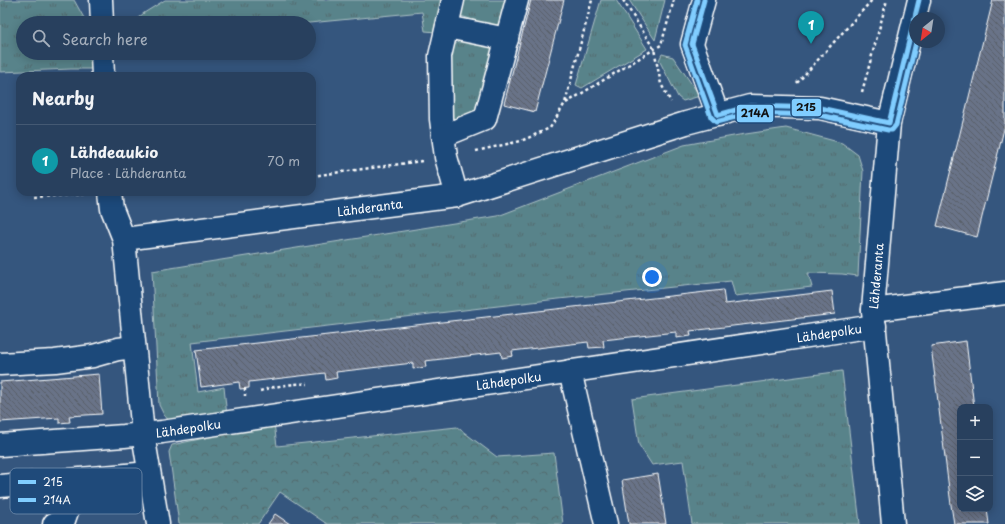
<!DOCTYPE html>
<html lang="en">
<head>
<meta charset="utf-8">
<style>
  :root { --surface:#28405e; --page:#344b67; --text:#f1f3f6; --muted:#a5afbc; --line:#445973; --accent:#ffd166 }
  body { margin:0; font-family:"Playpen Sans",sans-serif; background:var(--page); color:var(--text) }
  .controls { position:absolute; right:12px; bottom:12px; display:grid; overflow:hidden; border-radius:8px; box-shadow:0 2px 10px #0003 }
  .controls button { width:36px; height:36px; display:grid; place-items:center; padding:0; border:0; border-bottom:1px solid var(--line); background:var(--surface); color:var(--text); font:20px sans-serif }
  .compass { position:absolute; left:909px; top:12px; width:36px; height:36px; border-radius:50%; background:var(--surface); box-shadow:0 2px 10px #0003; rotate:210deg }
  .you { position:absolute; left:652px; top:277px; width:14px; height:14px; margin:-10px; border:3px solid #fff; border-radius:50%; background:#1a73e8; box-shadow:0 0 0 6px #1a73e833 }
  .badge { display:grid; place-items:center; width:26px; height:26px; border-radius:50%; background:var(--accent); color:#fff; font-size:13px; font-weight:700 }
  .pin { position:absolute; translate:-50% -33px; filter:drop-shadow(0 1px 2px #0008) }
  .pin::after { content:''; position:absolute; top:21px; width:14px; height:12px; background:inherit; clip-path:polygon(0 0,100% 0,50% 100%) }
  .list { margin:0; padding:0; list-style:none }
  h2 { display:flex; justify-content:space-between; align-items:center; height:52px; margin:0; padding:0 16px; font-size:17px }
  h2 small { font-size:13px; font-weight:400; color:var(--muted) }
  .list li { display:grid; grid-template-columns:26px 1fr auto; gap:12px; align-items:center; box-sizing:border-box; height:72px; padding:0 16px; border-top:1px solid var(--line) }
  .list b { display:block; font-size:15px; white-space:nowrap }
  .list p { margin:0; font-size:13px; white-space:nowrap; color:var(--muted) }
  .list em { font-size:13px; font-style:normal; color:var(--muted) }
  .icon { flex:none; width:22px; height:22px; fill:none; stroke:currentColor; stroke-width:2; stroke-linecap:round; stroke-linejoin:round }
  .map { position:relative; flex:none; width:1005px; height:524px; overflow:hidden }
  .search { position:absolute; background:var(--surface); box-shadow:0 2px 10px #0003; left:16px; top:16px; width:300px; height:44px; display:flex; align-items:center; gap:10px; box-sizing:border-box; padding:0 14px; border-radius:22px; color:var(--muted); font-size:15px }
  .panel { position:absolute; background:var(--surface); box-shadow:0 2px 10px #0003; left:16px; top:72px; width:300px; height:124px; border-radius:12px }
  .map>svg:first-child { display:block }
</style>
</head>
<body>
<div class="map">
<svg width="1005" height="524" viewBox="0 0 1005 524">
  <defs>
    <pattern id="grass-tufts" width="24" height="20" patternUnits="userSpaceOnUse"><rect width="24" height="20" fill="#59838a"/><path d="M3 7l-1-3M5 7V3M7 7l1-3M15 17l-1-3M17 17v-4M19 17l1-3" fill="none" stroke="#536a6e"/></pattern>
    <pattern id="forest-crowns" width="20" height="18" patternUnits="userSpaceOnUse"><rect width="20" height="18" fill="#59838a"/><path d="M2 6a3 3 0 1 1 6 0M12 15a3 3 0 1 1 6 0" fill="none" stroke="#536a6e"/></pattern>
    <pattern id="building-back-hatch" width="6" height="6" patternUnits="userSpaceOnUse"><rect width="6" height="6" fill="#697388"/><path d="M-1 5l2 2M0 0l6 6M5-1l2 2" fill="none" stroke="#595e67"/></pattern>
  </defs>
  <rect width="100%" height="100%" fill="#35567e"/>
  <filter id="ink" filterUnits="userSpaceOnUse"><feTurbulence type="fractalNoise" baseFrequency=".025" numOctaves="2"/><feDisplacementMap in="SourceGraphic" scale="8" xChannelSelector="R" yChannelSelector="G"/><feConvolveMatrix kernelMatrix="1 2 1 2 8 2 1 2 1" color-interpolation-filters="sRGB"/></filter>
  <g filter="url(#ink)">
    <path fill="url(#grass-tufts)" stroke="#acc1c4" d="M0,0H74L84,18L85,23H23V53H91L92,69H71L0,72Z
      M165,0H443L436,32L425,31L422,12L309,23H132L144,13Z
      M459,0H512L498,28L461,16Z
      M601,0H616L647,49L582,88L576,85Z
      M629,0H665L655,40Z
      M461,40L495,47L481,115L453,121L449,113L451,47Z
      M662,54L673,57L700,96L683,101L678,97L659,60Z
      M786,128L842,143L858,155L863,171L858,276L842,274L808,273L812,287L735,296L731,281L549,300L192,342L198,392L224,387L227,417L171,423L164,415L159,405L152,271L498,216L684,145L739,135Z
      M842,371L860,524H692L683,461L652,465L639,445L632,399Z"/>
    <path fill="url(#forest-crowns)" stroke="#acc1c4" d="M274,423L277,446L457,427L497,457L554,453L563,524H327L280,492L258,524H179L169,452L172,445Z"/>
    <path fill="url(#building-back-hatch)" stroke="#fff" d="M531,0H564L535,112L504,104Z
      M993,0H1005V125L977,237L937,226Z
      M723,290L725,304L832,291L835,314L690,331L691,336L676,338V332L603,340L604,347L589,348L588,342L512,351L513,356L507,357L502,358L501,352L425,361L426,367L419,368L413,369V363L336,372L337,378L326,380L325,373L249,382V388L240,389L239,382L201,387L196,350Z
      M966,341L974,407H960V509H987L989,524H954L951,505L931,346Z
      M99,374L102,414L69,416L70,422L59,423V418L0,422V382Z
      M658,474L666,524H629L622,480Z
      M275,514L290,524H268Z"/>
    <g fill="none" stroke-linecap="round" stroke-linejoin="round">
      <g stroke="#fff" stroke-width="25">
        <g id="minor">
          <path d="M101,0L102,23"/>
          <path d="M453,0L440,56L441,119L446,157L457,196"/>
          <path d="M704,0L692,44L718,115"/>
          <path d="M447,27L507,39"/>
          <path d="M102,53L103,76"/>
          <path d="M443,136L485,119L517,0"/>
          <path d="M110,192L112,209L124,239"/>
          <path d="M873,310L1005,293"/>
          <path d="M0,364L55,361L93,356L118,349L134,347"/>
          <path d="M570,371L606,524"/>
          <path id="s1" d="M0,445L124,436L162,432L875,326"/>
          <path d="M0,486L149,473"/>
          <path d="M54,524L63,523L78,480"/>
          <path id="s2" d="M158,524L143,434L124,239L457,196L686,123L750,106L820,108L889,123"/>
          <path id="s3" d="M893,524L873,310L889,123L919,0"/>
        </g>
      </g>
      <path stroke="#fff" stroke-width="2.5" stroke-dasharray="3 3" stroke-linecap="butt" d="M623,0L654,49L661,84L671,102
        M797,83L872,0
        M862,92L887,0
        M566,103L661,45L674,0
        M476,151L521,141L550,128L565,103L592,0
        M312,176L422,161
        M34,197L87,194
        M245,388V396
        M260,391C276,386 292,383 308,384"/>
      <use href="#minor" stroke="#1f4a7a" stroke-width="22"/>
      <g stroke="#1f4a7a" stroke-width="8">
        <path id="bus-1" d="M704,0L692,44L718,115L750,106L820,108L889,123L919,0"/>
      </g>
      <g stroke="#1f4a7a" stroke-width="8">
        <path id="bus-2" d="M697,0L685,45L711,117L716,122L751,113L819,115L888,130H892L896,125L916,42"/>
      </g>
      <use href="#bus-1" stroke="#80cdff" stroke-width="5"/>
      <use href="#bus-2" stroke="#80cdff" stroke-width="5"/>
    </g>
  </g>
  <g text-anchor="middle" dominant-baseline="central" stroke-width="3" stroke-linejoin="round" paint-order="stroke">
    <g font-size="12" fill="#fff" stroke="#1f4a7a">
      <text stroke="none"><textPath href="#s2" startOffset="535">Lähderanta</textPath></text>
      <text stroke="none"><textPath href="#s3" startOffset="249">Lähderanta</textPath></text>
      <text stroke="none"><textPath href="#s1" startOffset="837">Lähdepolku</textPath></text>
      <text stroke="none"><textPath href="#s1" startOffset="513">Lähdepolku</textPath></text>
      <text stroke="none"><textPath href="#s1" startOffset="189">Lähdepolku</textPath></text>
    </g>
  </g>
  <rect x="10" y="468" width="132" height="46" rx="6" fill="#1f4a7a" stroke="#6280a2" stroke-width="1"/>
  <rect x="18" y="480" width="18" height="4" fill="#80cdff"/>
  <rect x="18" y="498" width="18" height="4" fill="#80cdff"/>
  <g font-size="11" fill="#fff">
    <text x="43" y="486">215</text>
    <text x="43" y="504">214A</text>
  </g>
  <g stroke="#1f4a7a" stroke-width="1.5">
    <rect x="791" y="98" width="31" height="19" rx="4" fill="#80cdff"/>
    <rect x="736" y="104" width="38" height="19" rx="4" fill="#80cdff"/>
  </g>
  <g font-size="11" text-anchor="middle" font-weight="bold" fill="#111">
    <text x="806" y="111">215</text>
    <text x="755" y="117">214A</text>
  </g>
</svg>
<div class="controls">
<button>+</button>
<button>−</button>
<button><svg class="icon" aria-label="layers" viewBox="0 0 24 24"><path d="M12 4l9 5-9 5-9-5zM3 14l9 5 9-5"/></svg></button>
</div>
<svg class="compass" viewBox="-18 -18 36 36"><path d="M0-13l5 13h-10z" fill="#e53935"/><path d="M0 13l5-13h-10z" fill="#a5afbc"/></svg>
<div class="you"></div>
<div class="pin badge" style="left:811px;top:44px;background:#0f9aa8">1</div>
<div class="search"><svg class="icon" aria-label="search" viewBox="0 0 24 24"><circle cx="10" cy="10" r="6"/><path d="M15 15l6 6"/></svg>Search here</div>
<section class="panel">
<h2>Nearby<small></small></h2>
<ul class="list">
<li><span class="badge" style="background:#0f9aa8">1</span><div><b>Lähdeaukio</b><p>Place · Lähderanta</p></div><em>70 m</em></li>
</ul>
</section>
</div>
</body>
</html>
